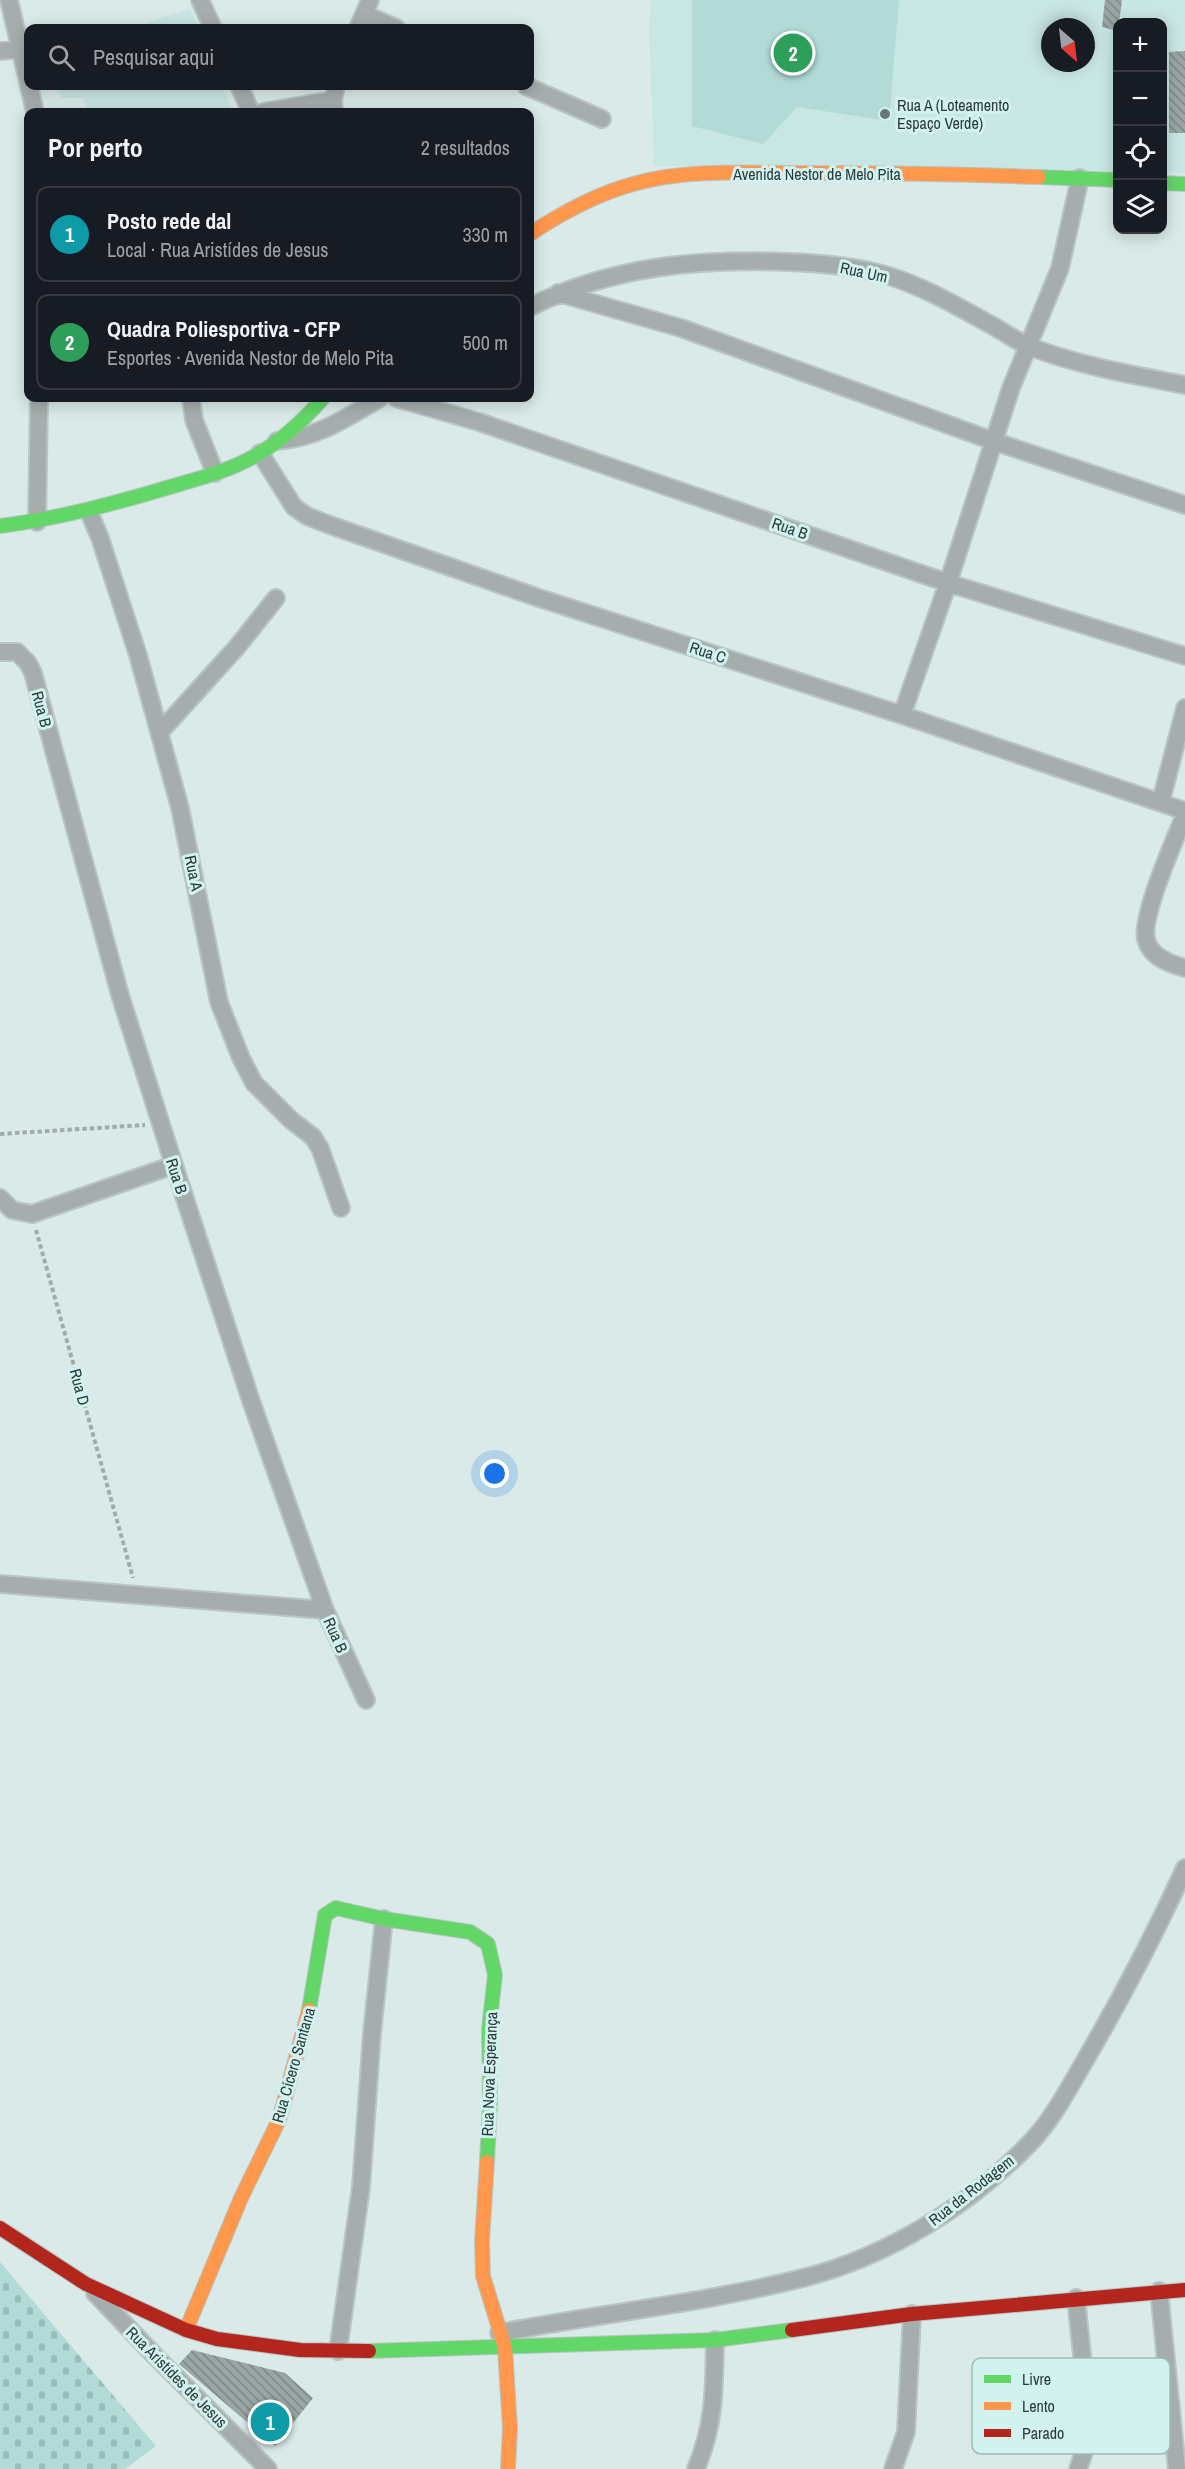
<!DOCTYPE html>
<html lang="pt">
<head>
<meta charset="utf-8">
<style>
  :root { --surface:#171b24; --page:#20242c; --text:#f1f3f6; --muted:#9ea1a6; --line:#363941; --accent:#0f766e }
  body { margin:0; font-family:"Archivo Narrow",sans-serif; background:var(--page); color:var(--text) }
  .controls { position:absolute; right:18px; top:18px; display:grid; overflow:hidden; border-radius:12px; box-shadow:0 3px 15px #0003 }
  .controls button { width:54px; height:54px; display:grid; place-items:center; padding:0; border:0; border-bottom:2px solid var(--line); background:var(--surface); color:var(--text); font:30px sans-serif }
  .compass { position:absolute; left:1041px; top:18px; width:54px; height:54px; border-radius:50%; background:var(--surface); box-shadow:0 3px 15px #0003; rotate:152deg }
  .you { position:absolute; left:495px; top:1474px; width:21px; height:21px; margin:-15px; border:4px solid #fff; border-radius:50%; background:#1a73e8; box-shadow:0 0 0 9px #1a73e833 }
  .badge { display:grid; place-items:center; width:39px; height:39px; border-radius:50%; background:var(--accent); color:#fff; font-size:20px; font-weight:700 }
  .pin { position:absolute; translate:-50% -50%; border:3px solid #fff; box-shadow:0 2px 6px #0006 }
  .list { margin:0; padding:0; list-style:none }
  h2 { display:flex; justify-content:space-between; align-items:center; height:78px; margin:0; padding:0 24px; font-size:26px }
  h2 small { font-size:20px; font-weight:400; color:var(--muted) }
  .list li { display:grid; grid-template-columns:39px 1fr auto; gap:18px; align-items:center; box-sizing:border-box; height:96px; margin:0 12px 12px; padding:0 12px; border:2px solid var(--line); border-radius:12px }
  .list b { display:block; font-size:22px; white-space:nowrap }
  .list p { margin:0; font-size:20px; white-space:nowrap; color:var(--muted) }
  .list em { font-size:20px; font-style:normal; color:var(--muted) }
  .icon { flex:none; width:33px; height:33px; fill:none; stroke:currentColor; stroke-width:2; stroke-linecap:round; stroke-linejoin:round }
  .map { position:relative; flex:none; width:1185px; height:2469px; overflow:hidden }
  .search { position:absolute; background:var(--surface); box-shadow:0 3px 15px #0003; left:24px; top:24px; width:510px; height:66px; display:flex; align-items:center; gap:15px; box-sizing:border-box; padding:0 21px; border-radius:12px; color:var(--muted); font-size:22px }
  .panel { position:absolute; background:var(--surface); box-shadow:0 3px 15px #0003; left:24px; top:108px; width:510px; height:294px; border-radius:12px }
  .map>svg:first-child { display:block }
</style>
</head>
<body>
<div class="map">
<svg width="1185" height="2469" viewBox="0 0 1185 2469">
  <defs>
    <pattern id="cemetery-stones" width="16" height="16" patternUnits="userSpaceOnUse" patternTransform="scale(1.5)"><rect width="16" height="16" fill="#b2dbd8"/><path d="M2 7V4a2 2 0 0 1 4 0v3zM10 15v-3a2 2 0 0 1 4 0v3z" fill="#99bdba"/></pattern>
    <pattern id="building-back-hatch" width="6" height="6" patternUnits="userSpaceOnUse" patternTransform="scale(1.5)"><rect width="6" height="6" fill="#99a6a5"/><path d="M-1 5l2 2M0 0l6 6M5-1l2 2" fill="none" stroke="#7d8887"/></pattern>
  </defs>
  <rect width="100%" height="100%" fill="#d9eae9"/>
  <path fill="#c8e6e4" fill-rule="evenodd" d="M651,0H1185V173L1163,172L1162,22H1118L1117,171L936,166H654L649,27ZM1050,27H1086V63H1050Z
    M190,8L199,28L133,27Z
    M58,86H222L233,112H86L84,98H61Z"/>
  <path fill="url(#cemetery-stones)" d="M0,2262L156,2446L125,2469H0Z"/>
  <path fill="#b2dbd8" d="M692,0H899L889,121L797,107L763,144L692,126Z"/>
  <path fill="url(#building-back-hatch)" d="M1105,0H1122L1118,31L1102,27Z
    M1185,51V133H1169V52Z
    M192,2350L285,2373L313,2398L275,2446L179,2364Z"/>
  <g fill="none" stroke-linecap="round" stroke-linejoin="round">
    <g stroke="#b8c5c4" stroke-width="20">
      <path id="street" d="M9,0L35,112
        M200,0L213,28
        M364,14L396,28
        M358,28L370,0
        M0,51L19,49
        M239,86L251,112
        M526,86L602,119
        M263,112L333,100
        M334,112L333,100L336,86
        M558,293L681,328L996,442L1185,505
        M530,307C610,267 697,258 786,262C820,263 856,266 889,276C925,287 962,309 995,327C1007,334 1018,342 1031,347C1080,366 1133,375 1185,385
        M191,398L194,420L215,473
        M396,398L479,422L948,583L1185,656
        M277,441C316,438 347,418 380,398
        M260,453L294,507L307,516L327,524L539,598L902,715L1185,811
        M89,512L100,538L138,655L180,808L219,1002L241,1058L254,1083L291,1120L313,1137L320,1148L341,1208
        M37,522L39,398
        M0,652H17L28,663L33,673L120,995L174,1165L251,1401L325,1610L366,1700
        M902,715L948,583L1011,388L1060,268L1080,178
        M160,732L237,647L276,598
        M1161,801L1185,708
        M1185,814C1175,840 1141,915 1146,939C1150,957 1170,964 1185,968
        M0,1198L12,1210L32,1214L174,1165
        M0,1584L325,1610
        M1159,2291L1177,2469
        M95,2293L156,2357L268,2469
        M1076,2298L1089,2421L1085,2449L1078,2469
        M499,2333C602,2313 706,2303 807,2277C890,2255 970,2205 1030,2143C1053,2119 1070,2086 1087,2057C1123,1995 1156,1932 1185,1868
        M338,2351L361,2187L372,2033L384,1919
        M696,2469C715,2423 714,2389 715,2340
        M893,2469L906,2432L912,2314"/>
    </g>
    <g stroke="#b8c5c4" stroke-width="16">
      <path id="fast" d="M1039,177L1118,180
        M1162,183L1185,184
        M0,526C62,518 120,502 180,484C204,477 230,470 253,457C280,442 303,421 323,398
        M309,2010L325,1915L336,1908L384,1919L470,1932L488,1944L495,1975L489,2028L490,2103L487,2162
        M369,2351L715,2340L792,2330"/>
    </g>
    <g stroke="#b8c5c4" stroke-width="16">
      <path id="slow" d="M530,234C563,212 598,193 637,183C690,169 747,173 801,173C880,173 960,174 1039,177
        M487,2162L482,2241L483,2276L505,2348L510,2428L508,2469
        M186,2330L241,2198L279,2120L309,2010"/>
    </g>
    <g stroke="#b8c5c4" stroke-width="16">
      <path id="jam" d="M0,2228L86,2284L186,2330L217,2339L300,2350L369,2351
        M792,2330L912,2314L1185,2290"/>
    </g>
    <path stroke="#a2abab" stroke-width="4" stroke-dasharray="4.5 3" stroke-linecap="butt" d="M0,1134L145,1125
      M36,1230L133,1578"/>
    <use href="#street" stroke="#a6aead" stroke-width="16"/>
    <use href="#fast" stroke="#63d668" stroke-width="14"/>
    <use href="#slow" stroke="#ff974d" stroke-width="14"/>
    <use href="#jam" stroke="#b3261e" stroke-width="14"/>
  </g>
  <circle fill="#697877" stroke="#d1f2ef" stroke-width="2" cx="885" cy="114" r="6"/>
  <g text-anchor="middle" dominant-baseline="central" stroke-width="6" stroke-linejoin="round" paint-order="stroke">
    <g font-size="16" fill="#2d3a39" stroke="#d1f2ef" text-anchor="start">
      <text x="897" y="105">Rua A (Loteamento<tspan x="897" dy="18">Espaço Verde)</tspan></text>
    </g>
    <g font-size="16" fill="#2d3a39" stroke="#d1f2ef">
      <text x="817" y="174">Avenida Nestor de Melo Pita</text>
      <text transform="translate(864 272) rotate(12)">Rua Um</text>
      <text transform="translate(790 528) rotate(19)">Rua B</text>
      <text transform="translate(708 652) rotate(18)">Rua C</text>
      <text transform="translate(42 709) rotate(75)">Rua B</text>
      <text transform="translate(194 873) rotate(78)">Rua A</text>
      <text transform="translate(177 1176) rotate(72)">Rua B</text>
      <text transform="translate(80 1387) rotate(75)">Rua D</text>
      <text transform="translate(336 1635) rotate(66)">Rua B</text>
      <text transform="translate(293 2065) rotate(-74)">Rua Cícero Santana</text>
      <text transform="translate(489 2074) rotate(-88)">Rua Nova Esperança</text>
      <text transform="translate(971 2190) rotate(-38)">Rua da Rodagem</text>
      <text transform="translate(177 2377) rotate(45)">Rua Aristídes de Jesus</text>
    </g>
  </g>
  <rect x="972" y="2358" width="198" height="96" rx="9" fill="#d1f2ef" stroke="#a0bbb8" stroke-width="1.5"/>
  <rect x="984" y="2375" width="27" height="8" fill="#63d668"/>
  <rect x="984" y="2402" width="27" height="8" fill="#ff974d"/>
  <rect x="984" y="2429" width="27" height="8" fill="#b3261e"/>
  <g font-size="16" fill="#2d3a39">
    <text x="1022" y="2385">Livre</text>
    <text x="1022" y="2412">Lento</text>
    <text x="1022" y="2439">Parado</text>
  </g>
</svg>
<div class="controls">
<button>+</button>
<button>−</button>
<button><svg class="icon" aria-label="locate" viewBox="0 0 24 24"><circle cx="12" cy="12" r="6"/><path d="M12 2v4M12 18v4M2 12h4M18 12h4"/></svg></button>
<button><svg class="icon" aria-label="layers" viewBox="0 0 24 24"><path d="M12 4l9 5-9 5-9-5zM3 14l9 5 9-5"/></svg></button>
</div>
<svg class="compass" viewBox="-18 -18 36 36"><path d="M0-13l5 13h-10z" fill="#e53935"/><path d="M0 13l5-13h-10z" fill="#9ea1a6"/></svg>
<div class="you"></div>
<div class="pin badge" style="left:270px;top:2422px;background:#0f9aa8">1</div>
<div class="pin badge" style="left:793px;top:53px;background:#2e9e5b">2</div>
<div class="search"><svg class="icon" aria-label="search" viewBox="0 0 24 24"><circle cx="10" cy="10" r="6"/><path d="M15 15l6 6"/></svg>Pesquisar aqui</div>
<section class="panel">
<h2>Por perto<small>2 resultados</small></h2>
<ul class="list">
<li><span class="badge" style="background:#0f9aa8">1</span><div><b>Posto rede dal</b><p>Local · Rua Aristídes de Jesus</p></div><em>330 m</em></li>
<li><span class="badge" style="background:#2e9e5b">2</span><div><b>Quadra Poliesportiva - CFP</b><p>Esportes · Avenida Nestor de Melo Pita</p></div><em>500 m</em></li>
</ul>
</section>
</div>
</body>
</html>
